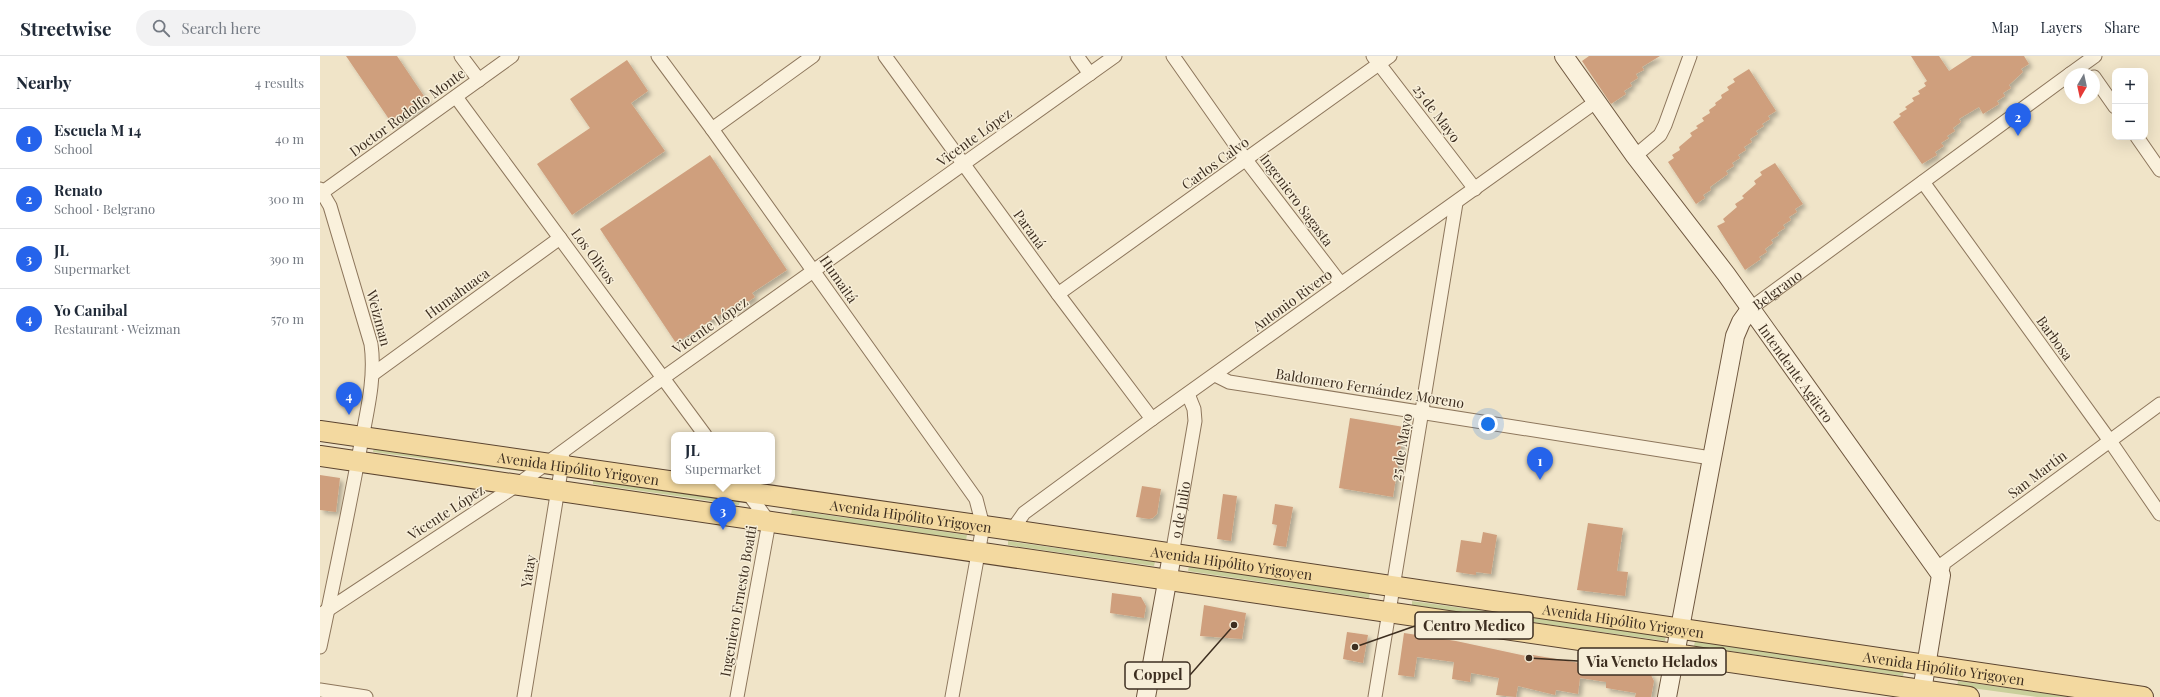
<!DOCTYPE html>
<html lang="en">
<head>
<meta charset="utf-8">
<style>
  :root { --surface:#fff; --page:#f2f2f3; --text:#1f2937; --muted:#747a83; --line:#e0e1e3; --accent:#2563eb }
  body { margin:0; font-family:"Playfair Display",serif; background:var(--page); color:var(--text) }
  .controls { position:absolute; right:12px; top:12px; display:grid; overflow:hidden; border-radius:8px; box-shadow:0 4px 16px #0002 }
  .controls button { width:36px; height:36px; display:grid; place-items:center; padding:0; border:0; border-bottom:1px solid var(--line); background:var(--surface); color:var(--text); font:20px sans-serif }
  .compass { position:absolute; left:1744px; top:12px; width:36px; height:36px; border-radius:50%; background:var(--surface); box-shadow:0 4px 16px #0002; rotate:189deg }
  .you { position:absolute; left:1168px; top:368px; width:14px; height:14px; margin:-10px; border:3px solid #fff; border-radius:50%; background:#1a73e8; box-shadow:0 0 0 6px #1a73e833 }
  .badge { display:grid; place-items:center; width:26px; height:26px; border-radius:50%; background:var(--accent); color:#fff; font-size:13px; font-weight:700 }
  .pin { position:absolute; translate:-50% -33px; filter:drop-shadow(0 1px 2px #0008) }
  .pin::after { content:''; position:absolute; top:21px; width:14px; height:12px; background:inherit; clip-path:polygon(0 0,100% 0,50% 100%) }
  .popup { position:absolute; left:351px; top:376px; width:104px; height:52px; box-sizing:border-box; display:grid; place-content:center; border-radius:8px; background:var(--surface); filter:drop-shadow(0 1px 3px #0005); font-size:13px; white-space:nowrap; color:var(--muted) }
  .popup b { font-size:15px; color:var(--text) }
  .popup::after { content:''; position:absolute; left:50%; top:100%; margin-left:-8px; border:8px solid transparent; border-top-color:var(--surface) }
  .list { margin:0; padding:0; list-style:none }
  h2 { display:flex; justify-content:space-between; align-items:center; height:52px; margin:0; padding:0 16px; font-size:17px }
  h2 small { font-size:13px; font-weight:400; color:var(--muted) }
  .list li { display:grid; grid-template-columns:26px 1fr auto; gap:12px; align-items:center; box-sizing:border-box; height:60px; padding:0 16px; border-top:1px solid var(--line) }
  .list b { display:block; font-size:15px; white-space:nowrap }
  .list p { margin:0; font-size:13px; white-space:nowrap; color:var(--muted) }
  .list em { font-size:13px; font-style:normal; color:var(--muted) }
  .icon { flex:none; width:22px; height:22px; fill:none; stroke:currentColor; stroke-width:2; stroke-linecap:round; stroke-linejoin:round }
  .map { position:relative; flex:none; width:1840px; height:641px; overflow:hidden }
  header { display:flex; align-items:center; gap:24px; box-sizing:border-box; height:56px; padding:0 20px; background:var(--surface); border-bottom:1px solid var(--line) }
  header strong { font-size:19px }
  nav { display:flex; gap:22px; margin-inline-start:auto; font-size:14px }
  .search { width:280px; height:36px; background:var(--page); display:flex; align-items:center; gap:10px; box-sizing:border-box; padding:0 14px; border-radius:22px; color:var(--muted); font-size:15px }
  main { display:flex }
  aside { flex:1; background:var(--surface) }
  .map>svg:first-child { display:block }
</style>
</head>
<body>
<header>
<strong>Streetwise</strong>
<div class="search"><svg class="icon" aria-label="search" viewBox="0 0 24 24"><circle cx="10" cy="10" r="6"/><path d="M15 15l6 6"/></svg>Search here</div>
<nav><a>Map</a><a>Layers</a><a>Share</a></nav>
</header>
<main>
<aside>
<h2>Nearby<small>4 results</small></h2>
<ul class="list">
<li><span class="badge">1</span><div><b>Escuela M 14</b><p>School</p></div><em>40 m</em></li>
<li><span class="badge">2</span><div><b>Renato</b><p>School · Belgrano</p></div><em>300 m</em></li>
<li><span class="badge">3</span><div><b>JL</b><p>Supermarket</p></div><em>390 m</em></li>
<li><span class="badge">4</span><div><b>Yo Canibal</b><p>Restaurant · Weizman</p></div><em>570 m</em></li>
</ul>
</aside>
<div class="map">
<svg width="1840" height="641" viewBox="0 0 1840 641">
  <defs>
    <filter id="shadow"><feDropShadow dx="3.5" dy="3.5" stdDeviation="2" flood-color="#0004"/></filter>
  </defs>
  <rect width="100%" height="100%" fill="#f0e4c8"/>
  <path fill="#c9cf9b" d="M54,391L201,410L200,415L53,396Z
    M273,423L420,444L419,449L273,428Z
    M472,454L647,479L646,484L471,458Z
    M688,485L835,506L834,510L688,489Z
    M869,510L1050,537L1049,542L868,515Z
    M1092,545L1346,580L1345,585L1092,549Z
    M1375,585L1584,616L1583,620L1374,590Z
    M1638,625L1752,641H1717L1637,630Z"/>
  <path fill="#cf9f7d" filter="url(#shadow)" d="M26,0H77L108,46L73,69Z
    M1269,0H1340L1322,11L1324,14L1316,18L1318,22L1310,27L1312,30L1304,35L1306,38L1291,48L1262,5Z
    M1591,0H1619L1629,15L1652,0H1704L1709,8L1701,13L1703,16L1689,29L1691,32L1683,37L1685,40L1677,45L1679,48L1663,58L1659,51L1639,63L1641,66L1633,72L1635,75L1627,80L1629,82L1621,87L1624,90L1615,96L1617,99L1602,108L1573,66L1581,60L1579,58L1587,53L1585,51L1594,45L1592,42L1600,38L1598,35L1606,30L1604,27L1607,25Z
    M307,4L328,35L311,47L345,95L252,159L217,108L270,72L250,43Z
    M1429,13L1456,55L1448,60L1450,63L1442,68L1444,70L1436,75L1438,78L1430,83L1432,86L1424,91L1426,94L1418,99L1420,102L1412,107L1414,110L1406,115L1408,118L1390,131L1391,134L1383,139L1385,142L1376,148L1348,106L1354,102L1352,99L1360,94L1359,91L1372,80L1370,77L1378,72L1376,70L1384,65L1382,62L1390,57L1389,54L1396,49L1395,47L1402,42L1401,39L1409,34L1407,31L1415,26L1413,23Z
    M390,99L467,214L432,237L435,241L416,254L413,250L356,287L280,173Z
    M1455,107L1483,148L1475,153L1477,156L1469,161L1471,164L1463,169L1465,172L1457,177L1459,179L1451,184L1453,187L1445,193L1447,196L1439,201L1441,203L1425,214L1397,170L1405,166L1403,163L1417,151L1415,148L1424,142L1422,140L1436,128L1434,125L1442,119L1440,116Z
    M1030,362L1084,371L1073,441L1019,432Z
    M0,419L20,422L16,456L0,454Z
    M822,430L841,433L837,458L833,462L829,463L816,461Z
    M903,438L917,440L911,485L897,483Z
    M955,448L973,451L966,491L953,489L957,469L952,468Z
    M1268,467L1303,472L1297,515L1308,516L1305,540L1257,534Z
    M1163,476L1177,479L1171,518L1156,516V519L1136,516L1141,484L1161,487Z
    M792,537L821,541L826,550L824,562L790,557Z
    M884,549L926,557L922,583L880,580Z
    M1027,576L1048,579L1043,607L1023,603Z
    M1084,577L1136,585L1206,600L1207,598L1266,608L1289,610V609L1330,617L1334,625L1331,641H1315L1316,637L1286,632V626L1260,622L1258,638L1236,634L1235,639L1198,630L1196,641L1176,639L1179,622L1151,617L1150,626L1132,623L1134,606L1097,601L1094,621L1078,619Z"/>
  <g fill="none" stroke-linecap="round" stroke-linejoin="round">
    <g stroke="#8d765c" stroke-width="15">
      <g id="street">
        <path d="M141,0L159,24"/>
        <path d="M338,0L392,73L656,443L663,470L632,641"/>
        <path d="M565,0L738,238L832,363"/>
        <path d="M757,0L770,18"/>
        <path d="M853,0L926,104L1021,228"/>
        <path d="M1053,0L1155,133"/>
        <path d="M1750,18L1775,0"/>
        <path d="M1774,21L1795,51"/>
        <path d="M136,41L385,379"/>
        <path d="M392,73L493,0"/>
        <path d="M1817,81L1840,114"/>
        <path d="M1315,100L1340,79L1345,69L1370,0"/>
        <path d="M1603,126L1790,385L1840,458"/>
        <path d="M0,133L10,150L51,288C56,323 46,359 40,393C28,459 14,525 0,591"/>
        <path d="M0,138L192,0"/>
        <path d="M738,238L1070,0"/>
        <path id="s1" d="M1431,252L1750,18"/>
        <path d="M53,318L240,182"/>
        <path d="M895,319L909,326L1391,402"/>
        <path d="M692,474L704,457L832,363L1277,45"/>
        <path id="s2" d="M852,499L875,365L874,353L868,338"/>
        <path d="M1621,519L1624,507L1840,348"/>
        <path d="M0,559L197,429L343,322L795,0"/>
        <path d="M0,634L46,641"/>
        <path d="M204,641L243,402"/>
        <path d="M417,641L449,466L425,433"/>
        <path d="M1055,641L1136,147"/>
      </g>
    </g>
    <g stroke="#6f573f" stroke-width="20">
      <g id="secondary">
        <path id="s3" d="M1244,0L1315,100L1406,218L1621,519L1601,641"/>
        <path d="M826,641L852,499"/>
        <path d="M1347,641L1415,280L1421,266L1431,252"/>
      </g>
    </g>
    <g stroke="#5b4430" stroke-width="22">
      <g id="primary">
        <path id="s4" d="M0,375L692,474L1823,641"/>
        <path d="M0,400L1649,641"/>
      </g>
    </g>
    <use href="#street" stroke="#faf1dc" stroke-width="13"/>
    <use href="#secondary" stroke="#faf1dc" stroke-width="18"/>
    <use href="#primary" stroke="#f3d9a0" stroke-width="20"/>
  </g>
  <g text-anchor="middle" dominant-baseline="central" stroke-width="3" stroke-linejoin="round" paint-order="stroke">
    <g font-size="14" fill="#3d2e20" stroke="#f7eed8">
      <text transform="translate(87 56) rotate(-36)">Doctor Rodolfo Monte</text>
      <text transform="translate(1117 57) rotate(53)">25 de Mayo</text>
      <text transform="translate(654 81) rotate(-36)">Vicente López</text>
      <text transform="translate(895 107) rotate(-36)">Carlos Calvo</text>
      <text transform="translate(977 144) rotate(53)">Ingeniero Sagasta</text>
      <text transform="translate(710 173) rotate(54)">Paraná</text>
      <text transform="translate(274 200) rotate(54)">Los Olivos</text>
      <text transform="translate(519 223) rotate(55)">Humaitá</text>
      <text stroke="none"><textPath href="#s1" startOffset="32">Belgrano</textPath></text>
      <text transform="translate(137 237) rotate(-36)">Humahuaca</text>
      <text transform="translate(972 244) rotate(-36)">Antonio Rivero</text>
      <text transform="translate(59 262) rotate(75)">Weizman</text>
      <text transform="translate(390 269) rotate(-35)">Vicente López</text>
      <text transform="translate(1735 282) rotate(54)">Barbosa</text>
      <text stroke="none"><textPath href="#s3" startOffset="393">Intendente Agüero</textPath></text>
      <text transform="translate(1050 332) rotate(9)">Baldomero Fernández Moreno</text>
      <text transform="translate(1081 391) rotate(-80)">25 de Mayo</text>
      <text stroke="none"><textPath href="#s4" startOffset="261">Avenida Hipólito Yrigoyen</textPath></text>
      <text transform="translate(1717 418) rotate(-37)">San Martín</text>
      <text stroke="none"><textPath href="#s2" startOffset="46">9 de Julio</textPath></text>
      <text transform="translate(126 456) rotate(-33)">Vicente López</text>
      <text stroke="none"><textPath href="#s4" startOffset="597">Avenida Hipólito Yrigoyen</textPath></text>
      <text stroke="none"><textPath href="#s4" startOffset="921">Avenida Hipólito Yrigoyen</textPath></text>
      <text transform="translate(208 515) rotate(-81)">Yatay</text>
      <text transform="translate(418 545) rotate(-80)">Ingeniero Ernesto Boatti</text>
      <text stroke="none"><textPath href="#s4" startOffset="1317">Avenida Hipólito Yrigoyen</textPath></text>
      <text stroke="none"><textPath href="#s4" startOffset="1641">Avenida Hipólito Yrigoyen</textPath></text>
    </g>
  </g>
  <path fill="none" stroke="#3d2e20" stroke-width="1.5" d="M1035 591L1095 570M1209 602L1258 605M914 569L870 619"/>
  <g fill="#3d2e20" stroke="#f7eed8" stroke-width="1.5">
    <circle cx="1035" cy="591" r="4"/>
    <circle cx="1209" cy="602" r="4"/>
    <circle cx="914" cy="569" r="4"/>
  </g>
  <g fill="#f7eed8" stroke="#3d2e20" stroke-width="1.5">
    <rect x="1095" y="556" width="118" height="27" rx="4"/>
    <rect x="1258" y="592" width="148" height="27" rx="4"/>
    <rect x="805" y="606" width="65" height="27" rx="4"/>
  </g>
  <g font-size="15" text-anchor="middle" font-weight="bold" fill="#3d2e20">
    <text x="1154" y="575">Centro Medico</text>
    <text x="1332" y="611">Via Veneto Helados</text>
    <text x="838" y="624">Coppel</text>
  </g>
</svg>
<div class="controls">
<button>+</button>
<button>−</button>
</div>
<svg class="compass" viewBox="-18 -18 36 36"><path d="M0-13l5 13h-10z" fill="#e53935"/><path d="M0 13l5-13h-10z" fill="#747a83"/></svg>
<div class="you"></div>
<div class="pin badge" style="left:1220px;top:424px">1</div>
<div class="pin badge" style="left:1698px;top:80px">2</div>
<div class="pin badge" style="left:403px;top:474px">3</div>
<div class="popup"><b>JL</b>Supermarket</div>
<div class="pin badge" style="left:29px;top:359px">4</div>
</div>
</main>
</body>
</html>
